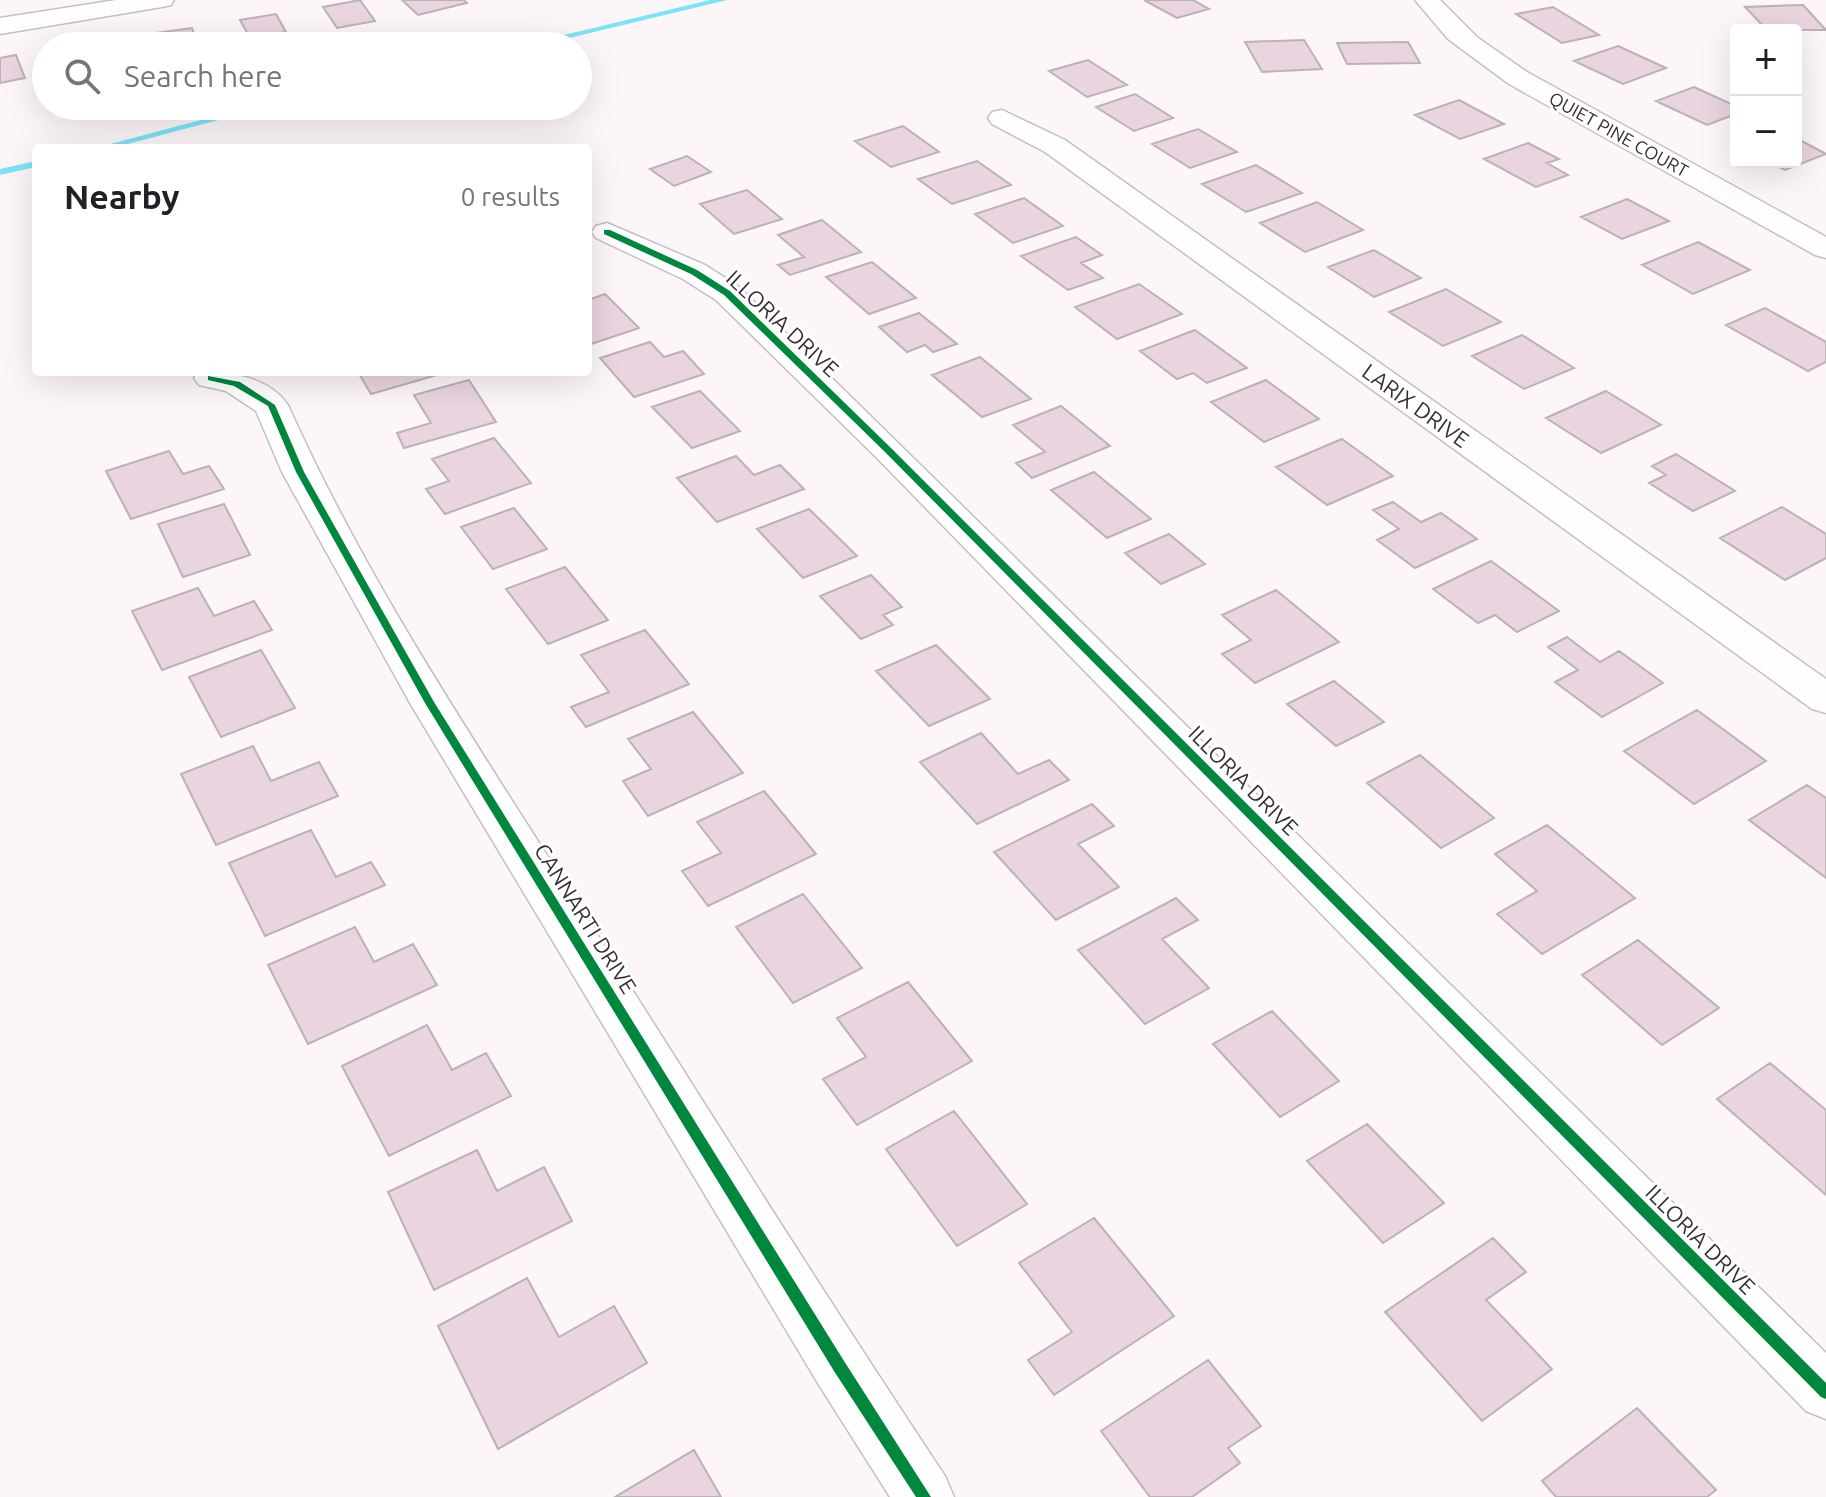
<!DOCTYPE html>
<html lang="en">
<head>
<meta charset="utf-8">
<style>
  :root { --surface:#fff; --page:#f6f6f6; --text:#202124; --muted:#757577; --line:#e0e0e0 }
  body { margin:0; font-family:Ubuntu,sans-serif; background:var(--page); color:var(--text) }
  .controls { position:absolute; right:24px; top:24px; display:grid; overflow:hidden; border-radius:8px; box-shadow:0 8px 32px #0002 }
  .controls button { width:72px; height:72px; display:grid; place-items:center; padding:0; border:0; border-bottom:2px solid var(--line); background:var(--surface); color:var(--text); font:40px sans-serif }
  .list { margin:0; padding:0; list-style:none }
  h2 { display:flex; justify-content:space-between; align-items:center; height:104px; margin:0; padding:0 32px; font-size:34px }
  h2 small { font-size:26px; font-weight:400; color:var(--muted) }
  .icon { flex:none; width:44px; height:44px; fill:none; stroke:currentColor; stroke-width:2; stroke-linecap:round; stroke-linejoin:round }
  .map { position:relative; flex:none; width:1826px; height:1497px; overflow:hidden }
  .search { position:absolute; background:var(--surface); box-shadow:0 8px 32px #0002; left:32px; top:32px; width:560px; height:88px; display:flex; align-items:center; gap:20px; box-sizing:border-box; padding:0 28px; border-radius:44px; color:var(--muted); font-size:30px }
  .panel { position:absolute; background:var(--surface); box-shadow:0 8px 32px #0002; left:32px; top:144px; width:560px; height:232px; border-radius:8px }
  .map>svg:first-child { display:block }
</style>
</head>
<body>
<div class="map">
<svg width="1826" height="1497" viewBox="0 0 1826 1497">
  <rect width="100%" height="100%" fill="#fcf6f9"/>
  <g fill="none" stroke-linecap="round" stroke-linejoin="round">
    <path fill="#7de3f7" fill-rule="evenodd" d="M710,0H727L536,46H518Z
      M254,106H271L113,148H95Z
      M36,161V167L0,175V169Z"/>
  </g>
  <path fill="#e9d4e0" stroke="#bbb2b6" stroke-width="2" d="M360,0L375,21L337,28L323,7Z
    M402,0H464L467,3L418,15Z
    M1144,0H1193L1209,9L1177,18Z
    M1803,5L1826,30H1767L1745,7Z
    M1553,7L1599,35L1562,43L1516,14Z
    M276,14L286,32L250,38L240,20Z
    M192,28L198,46H158L155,33Z
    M1304,40L1322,69L1262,72L1245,42Z
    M1408,42L1420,63L1347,64L1337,43Z
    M1618,46L1666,68L1623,84L1574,61Z
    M16,55L25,78L0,83V58Z
    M1088,60L1127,85L1087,97L1049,71Z
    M1694,87L1731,104L1736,102V114L1707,125L1656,101Z
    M1135,94L1173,118L1134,131L1096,107Z
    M1459,100L1504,124L1460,139L1415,115Z
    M903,126L939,152L891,167L855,141Z
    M1198,129L1237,152L1190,168L1152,144Z
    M1796,138L1826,154L1785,170L1768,162H1796Z
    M1528,143L1559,159L1547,163L1568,175L1536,187L1484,159Z
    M687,156L711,172L674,186L650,169Z
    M977,161L1011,185L952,204L918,179Z
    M1256,165L1302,193L1246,212L1202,184Z
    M747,190L782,219L734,234L700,204Z
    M1024,198L1063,226L1013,243L975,214Z
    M1627,199L1669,221L1622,239L1581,217Z
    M1317,202L1363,230L1305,252L1260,223Z
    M822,220L861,252L790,275L778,265L804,257L778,235Z
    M1076,237L1102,255L1081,263L1103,278L1068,290L1021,256Z
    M1698,242L1750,270L1693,294L1642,265Z
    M1374,250L1421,278L1374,297L1328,267Z
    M872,262L916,298L869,314L826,277Z
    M1139,284L1182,314L1117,339L1075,307Z
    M1446,289L1501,322L1443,346L1389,312Z
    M605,294L639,328L588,345V300Z
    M1765,308L1826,342V362L1808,371L1726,325Z
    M919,313L957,344L933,352L925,345L907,352L879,327Z
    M1195,330L1247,368L1207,383L1193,373L1177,379L1140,351Z
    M1522,335L1574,368L1524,389L1472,356Z
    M650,342L664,357L683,351L704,374L634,397L600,358Z
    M980,357L1031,399L982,417L932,375Z
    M358,372H447L371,394Z
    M469,380L496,422L404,448L397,433L431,423L414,395Z
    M1266,380L1319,419L1264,442L1211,402Z
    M700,391L740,431L692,448L652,407Z
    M1606,391L1661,425L1601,453L1546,418Z
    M1061,406L1110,446L1032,478L1016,463L1045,452L1013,425Z
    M494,438L531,483L445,514L426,489L449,481L432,459Z
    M1342,439L1393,476L1327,505L1276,467Z
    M169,451L183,474L209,466L224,489L131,519L106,471Z
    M1676,454L1735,491L1693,511L1649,483L1666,475L1652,466Z
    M736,456L754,475L780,465L804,489L717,522L677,478Z
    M1094,472L1151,519L1107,538L1051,490Z
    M1393,502L1421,522L1441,513L1477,539L1415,568L1377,540L1399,529L1373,510Z
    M224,504L250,555L183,577L158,524Z
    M1782,507L1826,534V558L1785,580L1720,538Z
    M514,508L547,549L493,569L461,527Z
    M809,509L857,556L803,578L757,529Z
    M1169,534L1205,564L1161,584L1125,553Z
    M1491,561L1559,611L1517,632L1495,615L1478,623L1433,589Z
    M565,567L608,620L548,644L506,589Z
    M871,575L902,607L883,615L893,625L861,639L820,596Z
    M198,588L214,616L254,601L272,630L162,670L132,611Z
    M1276,590L1339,642L1255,683L1222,654L1251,640L1222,615Z
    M645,630L689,684L586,727L571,707L609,692L581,655Z
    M1567,637L1600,662L1619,651L1663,683L1602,717L1555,682L1578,670L1548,647Z
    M936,645L990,699L929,726L876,671Z
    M261,650L295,708L221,737L189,677Z
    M1334,681L1384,722L1336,746L1287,704Z
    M1697,710L1766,761L1694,804L1624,751Z
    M693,712L743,773L648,816L623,781L651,769L628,739Z
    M981,733L1018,774L1049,760L1069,780L977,824L920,762Z
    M253,746L271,781L319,762L338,796L216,845L181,774Z
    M1420,755L1494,818L1441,848L1367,783Z
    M1807,785L1826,798V878L1749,820Z
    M764,791L816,854L708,906L682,871L721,853L697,822Z
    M1092,804L1114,826L1078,844L1119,887L1056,920L994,852Z
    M1547,825L1635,898L1542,954L1497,914L1537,891L1495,854Z
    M311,830L336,877L371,862L385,885L265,936L229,863Z
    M803,894L862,968L793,1003L736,927Z
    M1176,898L1198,920L1162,939L1209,988L1145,1024L1078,950Z
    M355,927L374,962L413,944L437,985L308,1044L268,965Z
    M1638,940L1719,1008L1662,1045L1582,975Z
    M908,982L972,1061L857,1125L823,1079L866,1057L837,1018Z
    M1272,1011L1339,1081L1280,1117L1213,1044Z
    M427,1025L452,1070L486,1053L511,1096L389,1156L342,1066Z
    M1770,1063L1826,1110V1195L1717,1099Z
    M954,1111L1027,1204L957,1246L886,1149Z
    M1367,1124L1444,1203L1383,1243L1307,1161Z
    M477,1150L497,1191L544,1167L572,1221L434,1290L388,1192Z
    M1094,1218L1174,1316L1054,1395L1028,1360L1072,1332L1019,1263Z
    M1493,1238L1526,1272L1486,1300L1552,1369L1482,1421L1385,1312Z
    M527,1278L559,1337L614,1306L647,1363L498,1449L438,1326Z
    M1208,1360L1261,1426L1228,1448L1240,1463L1192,1497H1150L1101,1431Z
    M1637,1408L1716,1490L1707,1497H1556L1542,1481Z
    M694,1450L721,1497H615Z"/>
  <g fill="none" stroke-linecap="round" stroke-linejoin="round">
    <g stroke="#c6bec2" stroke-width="3">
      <path id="street" d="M116,0H174L171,5L162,7L0,34V18Z
        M1415,0H1440L1478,38L1527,72L1826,237V258L1815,255L1509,84L1448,39Z
        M1002,110L1065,140L1826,679V713L1812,709L1045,152L992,124L988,118L992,112Z
        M607,223L705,265L738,286L1826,1353V1419L1806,1411L876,457L716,300L683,279L596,238L592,232L596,226Z
        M198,372C230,372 268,376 288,405C365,578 472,737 573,896C696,1090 818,1285 945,1476L954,1497H890L819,1385L410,703L282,472L256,411L226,391L199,385L194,378Z"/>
    </g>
    <use href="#street" fill="#fffefe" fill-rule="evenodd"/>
    <g stroke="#fff" stroke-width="5">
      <path id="cycleway" d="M604,230H610L697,270L730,291L891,448L1826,1383V1399L1821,1397L885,452L724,295L691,274L604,234Z
        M208,376L240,382L275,405L304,472L434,702L844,1361L931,1497H916L834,1371L425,703L296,472L268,406L234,386L208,380Z"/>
    </g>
    <use href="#cycleway" fill="#00873e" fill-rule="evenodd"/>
  </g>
  <g text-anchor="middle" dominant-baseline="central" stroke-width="6" stroke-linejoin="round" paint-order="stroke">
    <g font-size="18" fill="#392e34" stroke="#fff">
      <text transform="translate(1619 134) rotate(29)">QUIET PINE COURT</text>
    </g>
    <g font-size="22" fill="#392e34" stroke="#fff">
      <text transform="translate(783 323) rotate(43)">ILLORIA DRIVE</text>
      <text transform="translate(1416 405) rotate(36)">LARIX DRIVE</text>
      <text transform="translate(1244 780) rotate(45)">ILLORIA DRIVE</text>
      <text transform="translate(586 918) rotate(58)">CANNARTI DRIVE</text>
      <text transform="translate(1701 1239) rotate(45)">ILLORIA DRIVE</text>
    </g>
  </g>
</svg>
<div class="controls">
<button>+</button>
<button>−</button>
</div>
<div class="search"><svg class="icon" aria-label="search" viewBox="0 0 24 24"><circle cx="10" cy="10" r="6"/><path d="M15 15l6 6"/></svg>Search here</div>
<section class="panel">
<h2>Nearby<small>0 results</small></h2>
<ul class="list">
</ul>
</section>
</div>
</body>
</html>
